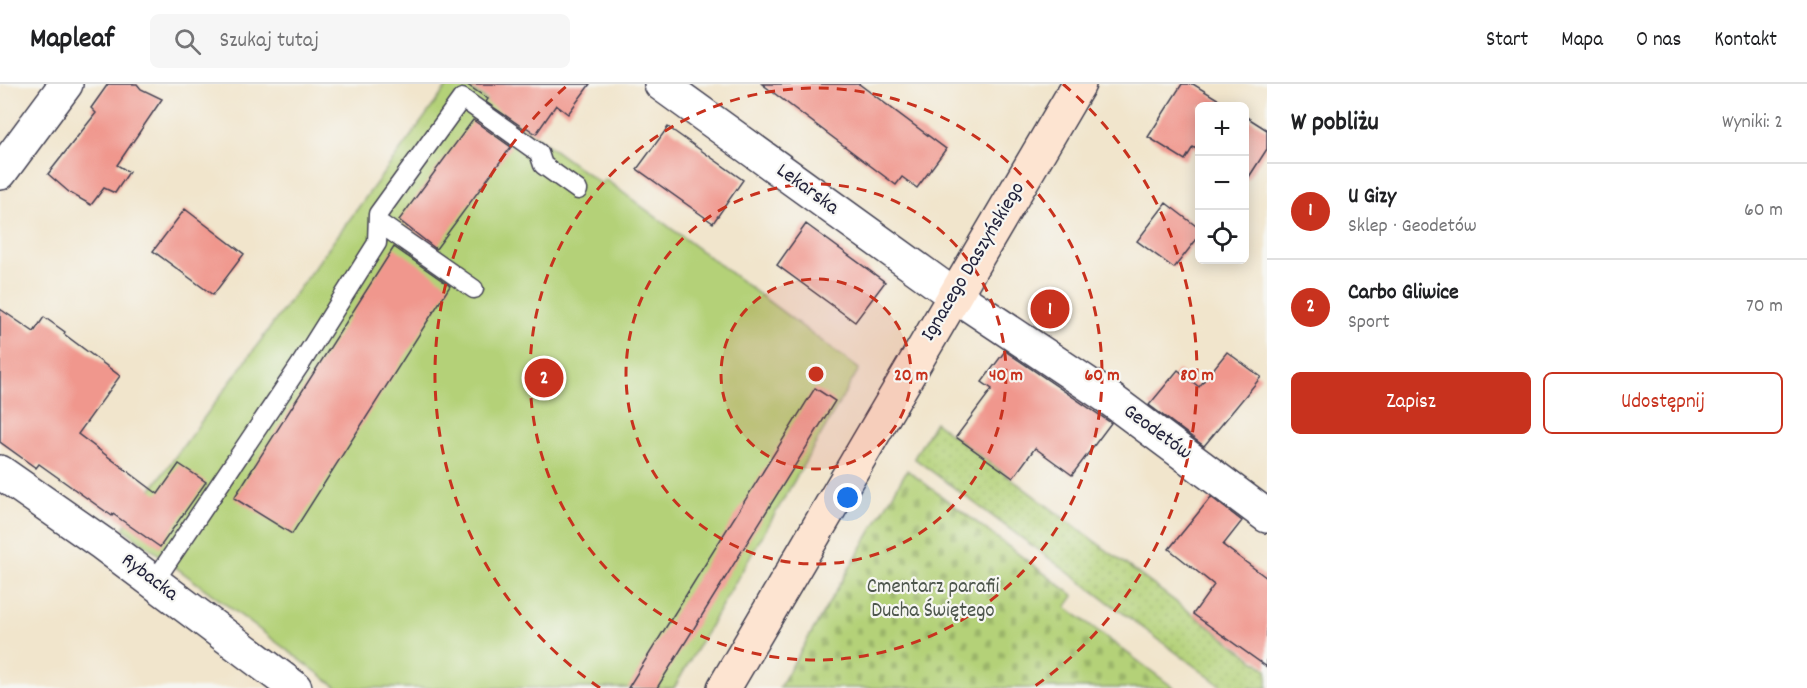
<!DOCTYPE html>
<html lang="pl">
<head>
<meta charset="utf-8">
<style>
  :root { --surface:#fff; --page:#f6f6f6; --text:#202124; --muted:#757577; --line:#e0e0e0; --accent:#c8321e }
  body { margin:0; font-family:Dekko,sans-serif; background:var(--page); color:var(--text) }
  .controls { position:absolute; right:18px; top:18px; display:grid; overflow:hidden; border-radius:9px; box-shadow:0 3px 15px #0003 }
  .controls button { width:54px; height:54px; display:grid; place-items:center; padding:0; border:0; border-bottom:2px solid var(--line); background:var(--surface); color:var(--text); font:30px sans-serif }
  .you { position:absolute; left:848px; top:414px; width:21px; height:21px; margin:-15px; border:4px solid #fff; border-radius:50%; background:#1a73e8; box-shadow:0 0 0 9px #1a73e833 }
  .badge { display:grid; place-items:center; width:39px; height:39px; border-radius:50%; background:var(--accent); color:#fff; font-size:20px; font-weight:700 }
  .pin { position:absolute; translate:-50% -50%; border:3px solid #fff; box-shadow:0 2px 6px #0006 }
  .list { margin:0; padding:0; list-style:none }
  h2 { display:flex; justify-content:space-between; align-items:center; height:78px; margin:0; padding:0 24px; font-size:26px }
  h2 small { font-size:20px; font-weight:400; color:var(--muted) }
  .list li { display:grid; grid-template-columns:39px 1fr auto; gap:18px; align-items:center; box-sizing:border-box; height:96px; padding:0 24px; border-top:2px solid var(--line) }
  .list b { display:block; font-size:22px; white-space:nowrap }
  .list p { margin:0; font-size:20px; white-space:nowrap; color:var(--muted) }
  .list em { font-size:20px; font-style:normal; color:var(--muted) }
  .actions { display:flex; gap:12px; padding:18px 24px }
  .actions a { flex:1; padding:14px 0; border:2px solid var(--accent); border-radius:9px; text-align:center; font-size:21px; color:var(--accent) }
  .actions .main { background:var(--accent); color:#fff }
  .icon { flex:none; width:33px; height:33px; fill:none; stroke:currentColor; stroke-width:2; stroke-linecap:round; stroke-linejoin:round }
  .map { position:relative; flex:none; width:1267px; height:604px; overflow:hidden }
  header { display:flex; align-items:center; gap:36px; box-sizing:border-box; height:84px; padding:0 30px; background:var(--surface); border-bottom:2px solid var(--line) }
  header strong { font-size:28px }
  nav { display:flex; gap:33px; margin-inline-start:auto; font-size:21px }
  .search { width:420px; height:54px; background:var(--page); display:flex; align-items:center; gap:15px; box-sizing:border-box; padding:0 21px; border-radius:9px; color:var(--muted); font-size:22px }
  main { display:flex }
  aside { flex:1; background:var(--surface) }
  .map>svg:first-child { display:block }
</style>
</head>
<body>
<header>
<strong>Mapleaf</strong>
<div class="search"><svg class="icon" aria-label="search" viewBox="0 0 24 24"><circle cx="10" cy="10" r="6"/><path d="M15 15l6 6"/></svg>Szukaj tutaj</div>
<nav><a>Start</a><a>Mapa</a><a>O nas</a><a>Kontakt</a></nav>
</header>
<main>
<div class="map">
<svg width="1267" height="604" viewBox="0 0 1267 604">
  <defs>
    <pattern id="grass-dots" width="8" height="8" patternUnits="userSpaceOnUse" patternTransform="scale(1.5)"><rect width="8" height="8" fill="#b4d178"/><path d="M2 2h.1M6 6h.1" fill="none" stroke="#9ab369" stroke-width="1.8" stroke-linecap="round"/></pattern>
    <pattern id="cemetery-stones" width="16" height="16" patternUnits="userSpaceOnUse" patternTransform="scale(1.5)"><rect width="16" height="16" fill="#b4d178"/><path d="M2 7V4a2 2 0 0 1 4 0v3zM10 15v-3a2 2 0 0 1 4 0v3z" fill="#9ab369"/></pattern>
  </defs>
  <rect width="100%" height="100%" fill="#f6f6f2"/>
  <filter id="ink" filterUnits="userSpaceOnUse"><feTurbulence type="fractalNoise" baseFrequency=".0167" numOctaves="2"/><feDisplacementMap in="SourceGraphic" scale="12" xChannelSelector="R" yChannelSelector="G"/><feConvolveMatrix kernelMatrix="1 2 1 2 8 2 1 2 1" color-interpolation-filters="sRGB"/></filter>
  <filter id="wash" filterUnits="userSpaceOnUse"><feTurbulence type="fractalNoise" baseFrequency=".008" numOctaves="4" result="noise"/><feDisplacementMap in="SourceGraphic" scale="24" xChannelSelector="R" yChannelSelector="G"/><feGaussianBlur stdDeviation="1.35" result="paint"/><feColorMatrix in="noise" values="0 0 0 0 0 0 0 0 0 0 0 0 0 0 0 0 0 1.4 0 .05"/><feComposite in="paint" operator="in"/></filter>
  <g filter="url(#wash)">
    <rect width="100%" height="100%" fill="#f1e5cc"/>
    <path fill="url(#grass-dots)" stroke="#6b7a5a" stroke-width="1.5" d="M935,338L1267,586V604H1224L914,374Z"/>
    <path fill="url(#cemetery-stones)" stroke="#6b7a5a" stroke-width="1.5" d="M907,386L1074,512L1066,523L1174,604H779Z"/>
    <path fill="#b4d178" stroke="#6b7a5a" stroke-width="1.5" d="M449,0H464L601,100L605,95L859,285L674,604H338L123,444Z"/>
    <g id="blocks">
      <path fill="#f0978d" d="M108,0H137L141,5L162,15L117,81L129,88L115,109L104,104L91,121L70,109L48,90L96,29L91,24Z
        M466,0H590L568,30L556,21L536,50L526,43L525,45L486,18L488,15Z
        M762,0H859L946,65L917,104L902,93L896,101Z
        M1182,0H1193L1229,22H1200V67L1193,63L1185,76L1148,53Z
        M1245,32L1267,46V65L1247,96L1245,94Z
        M473,36L511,63L436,165L399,136Z
        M668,43L743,96L713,139L637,85Z
        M1166,119L1200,145V151L1174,184L1137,157Z
        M185,125L244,170L213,211L153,167Z
        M806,140L885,198L855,238L777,181Z
        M394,163L450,202L292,450L234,414Z
        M0,225L34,248L44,233L65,248L64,250L120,292L78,350L158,410L179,380L206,398L160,463L113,430L112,432L39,380L36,384L0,358Z
        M1005,267L1111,339L1072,391L1035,364L1013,394L956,353L992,305L982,298Z
        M1227,268L1261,293L1204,362L1149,321L1178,286L1199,303Z
        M815,304L835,317L657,604H628Z
        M1211,413L1242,437L1223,461L1267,494V583L1193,530L1214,501L1169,465Z"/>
    </g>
  </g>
  <g filter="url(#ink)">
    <use href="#blocks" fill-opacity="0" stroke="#413f51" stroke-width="1.5"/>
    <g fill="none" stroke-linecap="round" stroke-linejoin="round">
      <g stroke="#413f51" stroke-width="21">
        <path id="service" d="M378,138L474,205
          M154,498L300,281L377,159L378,130L462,14L539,69L543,81L578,106"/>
      </g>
      <g stroke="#413f51" stroke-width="36">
        <path id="minor" d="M661,0L941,202L1106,312L1267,432
          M0,89L66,0
          M0,388L103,460L295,604"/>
      </g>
      <g stroke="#413f51" stroke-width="36">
        <path id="secondary" d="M724,604L1079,0"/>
      </g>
      <use href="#service" stroke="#fff" stroke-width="18"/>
      <use href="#minor" stroke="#fff" stroke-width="33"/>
      <use href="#secondary" stroke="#fde4d1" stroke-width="33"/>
    </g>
  </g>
  <circle cx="816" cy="290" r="95" fill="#c8321e" fill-opacity=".12"/>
  <g fill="none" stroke="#c8321e" stroke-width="3" stroke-dasharray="10 8">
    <circle cx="816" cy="290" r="95"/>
    <circle cx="816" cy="290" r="190"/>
    <circle cx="816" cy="290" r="286"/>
    <path d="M600 604A381 381 0 0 1 569 0M1063 0A381 381 0 0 1 1032 604"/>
  </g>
  <g text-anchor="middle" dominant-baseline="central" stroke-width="4.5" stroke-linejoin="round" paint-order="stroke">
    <g font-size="21" fill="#22223b" stroke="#f6f6f2">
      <text transform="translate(807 106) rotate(36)">Lekarska</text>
      <text transform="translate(974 178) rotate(-59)">Ignacego Daszyńskiego</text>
      <text transform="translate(1157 349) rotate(36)">Geodetów</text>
      <text transform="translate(149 494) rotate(37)">Rybacka</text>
    </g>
    <g font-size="21" fill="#4e574d" stroke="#f6f6f2">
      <text x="933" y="504">Cmentarz parafii<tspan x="933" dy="24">Ducha Świętego</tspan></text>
    </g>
  </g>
  <circle cx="816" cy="290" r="9" fill="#c8321e" stroke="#f6f6f2" stroke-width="3"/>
  <g font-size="18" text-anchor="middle" font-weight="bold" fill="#c8321e" stroke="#f6f6f2" stroke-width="4.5" stroke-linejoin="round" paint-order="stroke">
    <text x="911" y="296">20 m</text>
    <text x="1006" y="296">40 m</text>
    <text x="1102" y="296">60 m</text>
    <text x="1197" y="296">80 m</text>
  </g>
</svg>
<div class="controls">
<button>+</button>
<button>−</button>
<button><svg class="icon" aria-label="locate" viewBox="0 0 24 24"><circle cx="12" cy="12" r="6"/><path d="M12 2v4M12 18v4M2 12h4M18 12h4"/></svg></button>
</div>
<div class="you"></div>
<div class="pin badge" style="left:1050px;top:225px">1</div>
<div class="pin badge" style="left:544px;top:294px">2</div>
</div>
<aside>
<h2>W pobliżu<small>Wyniki: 2</small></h2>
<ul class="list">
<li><span class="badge">1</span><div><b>U Gizy</b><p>Sklep · Geodetów</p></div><em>60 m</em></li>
<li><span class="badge">2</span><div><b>Carbo Gliwice</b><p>Sport</p></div><em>70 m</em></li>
</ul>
<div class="actions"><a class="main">Zapisz</a><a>Udostępnij</a></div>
</aside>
</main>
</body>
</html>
